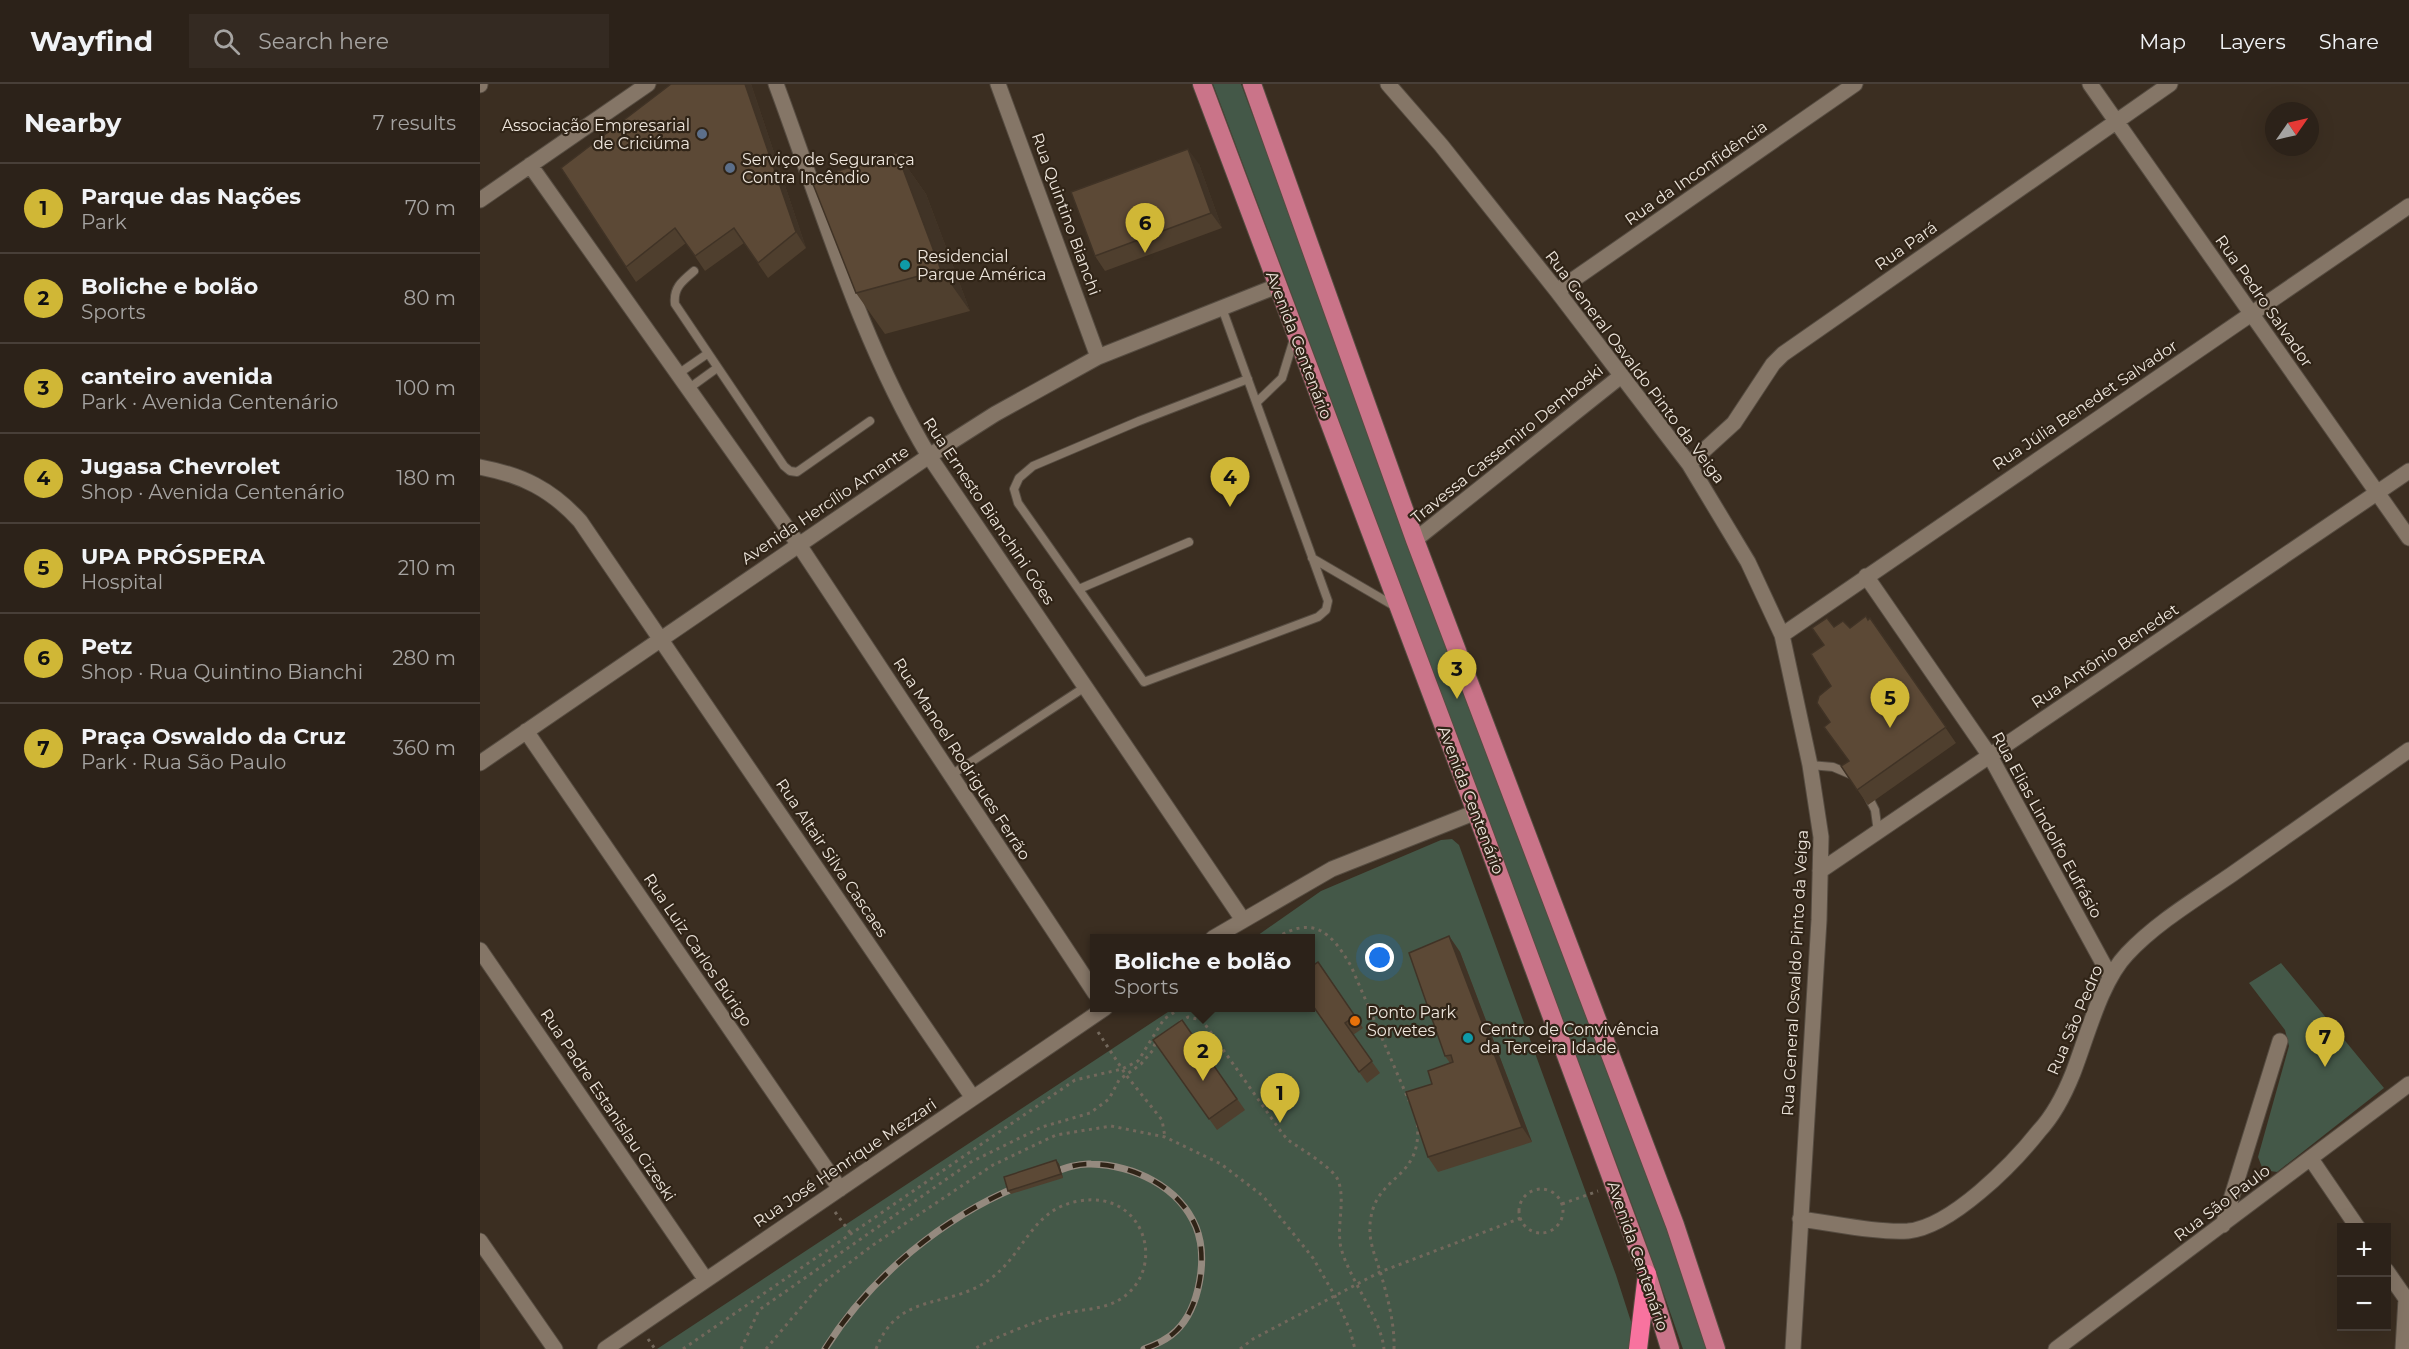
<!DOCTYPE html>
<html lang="en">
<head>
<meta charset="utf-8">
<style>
  :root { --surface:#2c2219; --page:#342a22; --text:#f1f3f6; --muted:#a6a4a2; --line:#483f38; --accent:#d0b736 }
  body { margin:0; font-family:Montserrat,sans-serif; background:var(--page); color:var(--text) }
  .controls { position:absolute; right:18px; bottom:18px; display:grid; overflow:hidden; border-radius:0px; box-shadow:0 6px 24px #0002 }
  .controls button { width:54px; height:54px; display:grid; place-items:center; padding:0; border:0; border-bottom:2px solid var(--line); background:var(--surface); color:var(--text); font:30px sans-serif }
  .compass { position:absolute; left:1785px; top:18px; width:54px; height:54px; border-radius:50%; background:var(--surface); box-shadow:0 6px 24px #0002; rotate:56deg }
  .you { position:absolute; left:900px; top:874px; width:21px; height:21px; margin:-15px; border:4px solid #fff; border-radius:50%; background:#1a73e8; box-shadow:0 0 0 9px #1a73e833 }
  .badge { display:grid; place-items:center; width:39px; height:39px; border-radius:50%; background:var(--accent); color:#111; font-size:20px; font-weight:700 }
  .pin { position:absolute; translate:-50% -50px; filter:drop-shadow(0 2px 3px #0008) }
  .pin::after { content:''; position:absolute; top:32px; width:21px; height:18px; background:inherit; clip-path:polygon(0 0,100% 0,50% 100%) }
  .popup { position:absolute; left:610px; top:850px; width:225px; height:78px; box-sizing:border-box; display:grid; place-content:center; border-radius:0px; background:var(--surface); filter:drop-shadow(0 2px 4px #0005); font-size:20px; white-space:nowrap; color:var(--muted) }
  .popup b { font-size:22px; color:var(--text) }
  .popup::after { content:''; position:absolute; left:50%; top:100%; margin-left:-12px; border:12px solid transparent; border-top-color:var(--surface) }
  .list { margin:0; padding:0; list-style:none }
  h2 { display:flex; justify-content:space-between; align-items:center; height:78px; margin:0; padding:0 24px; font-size:26px }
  h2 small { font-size:20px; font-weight:400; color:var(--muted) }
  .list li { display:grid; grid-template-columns:39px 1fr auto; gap:18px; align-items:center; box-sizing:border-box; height:90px; padding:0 24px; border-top:2px solid var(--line) }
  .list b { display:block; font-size:22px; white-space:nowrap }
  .list p { margin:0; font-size:20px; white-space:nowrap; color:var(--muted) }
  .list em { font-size:20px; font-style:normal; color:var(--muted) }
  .icon { flex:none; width:33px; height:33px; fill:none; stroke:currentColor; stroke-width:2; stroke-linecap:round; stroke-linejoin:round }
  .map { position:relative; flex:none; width:1929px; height:1265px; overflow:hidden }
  header { display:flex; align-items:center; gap:36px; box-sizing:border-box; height:84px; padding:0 30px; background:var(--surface); border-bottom:2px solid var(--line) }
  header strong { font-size:28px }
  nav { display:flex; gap:33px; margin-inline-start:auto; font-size:21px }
  .search { width:420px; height:54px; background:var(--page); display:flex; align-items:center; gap:15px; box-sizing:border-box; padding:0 21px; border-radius:0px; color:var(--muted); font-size:22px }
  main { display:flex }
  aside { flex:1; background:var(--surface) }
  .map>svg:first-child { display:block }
</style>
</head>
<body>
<header>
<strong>Wayfind</strong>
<div class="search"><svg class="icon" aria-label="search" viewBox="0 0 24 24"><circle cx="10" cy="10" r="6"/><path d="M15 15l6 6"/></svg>Search here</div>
<nav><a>Map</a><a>Layers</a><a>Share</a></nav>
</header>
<main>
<aside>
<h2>Nearby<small>7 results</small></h2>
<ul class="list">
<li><span class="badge">1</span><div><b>Parque das Nações</b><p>Park</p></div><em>70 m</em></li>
<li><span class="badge">2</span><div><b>Boliche e bolão</b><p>Sports</p></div><em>80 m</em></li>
<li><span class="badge">3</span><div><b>canteiro avenida</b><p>Park · Avenida Centenário</p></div><em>100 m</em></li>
<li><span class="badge">4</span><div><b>Jugasa Chevrolet</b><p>Shop · Avenida Centenário</p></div><em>180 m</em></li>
<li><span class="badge">5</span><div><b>UPA PRÓSPERA</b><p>Hospital</p></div><em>210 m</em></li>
<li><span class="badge">6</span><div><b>Petz</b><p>Shop · Rua Quintino Bianchi</p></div><em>280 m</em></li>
<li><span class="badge">7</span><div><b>Praça Oswaldo da Cruz</b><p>Park · Rua São Paulo</p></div><em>360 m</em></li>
</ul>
</aside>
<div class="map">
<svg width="1929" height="1265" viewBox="0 0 1929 1265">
  <rect width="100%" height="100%" fill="#3b2e21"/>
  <path fill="#445848" d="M733,0H761L1086,867L1231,1265H1203L1161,1145Z
    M972,755L979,761L1136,1191L1154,1247L1156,1265H177L694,924H831V854H774L841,807L961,756Z
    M1801,879L1904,1004L1797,1088L1783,1086L1778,1073L1809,962L1805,946L1769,899Z"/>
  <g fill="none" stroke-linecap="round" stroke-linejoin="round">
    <g stroke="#564c41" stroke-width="10">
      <path id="lane" d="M214,187C202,197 193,204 195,220L304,382L310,387L317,388L390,337
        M742,224L848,517L846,526L838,533L664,598L538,419L534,405L539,394L553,382L659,337L768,295
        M198,290L227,270
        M208,305L237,284
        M777,318L802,294L814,255
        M832,474L916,523
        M599,505L709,458
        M1330,681L1353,683L1372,691
        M471,691L605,603
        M1387,710L1395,726L1398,748"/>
    </g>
    <g stroke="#564c41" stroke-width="17">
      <path id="street" d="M296,0C343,126 380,257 449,372L763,836
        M518,0L618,273
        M908,0L961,61L1077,207L1209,380L1268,478L1302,551L1330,681L1341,753L1339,836L1313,1265
        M1610,0L1929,454
        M0,1V0
        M50,81L319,461L615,909
        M0,116L168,0
        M1077,207L1375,0
        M1209,380L1254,339L1293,280L1303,270L1690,0
        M0,383C42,391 71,405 100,437L493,1014
        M935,456L1141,292
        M1386,492L1510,672L1630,892
        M1302,551L1929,122
        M46,647L360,1105
        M0,679L449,372L515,330L618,273L797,202
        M1340,787L1929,387
        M733,854L852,785L996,728
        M0,866L226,1196
        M1831,1075L1878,1144
        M1320,1135C1352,1139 1397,1149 1428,1147C1471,1143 1533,1080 1559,1047C1574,1031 1585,1009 1593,989C1607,953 1621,897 1647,870C1676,839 1716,815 1751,791C1810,749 1870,708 1929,666
        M1743,1141L1800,957
        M0,1157L75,1265
        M1906,1186L1929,1219
        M125,1265L625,924
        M1576,1265L1929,1000
        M1923,1265L1926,1215"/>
    </g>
    <g stroke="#564c41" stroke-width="20">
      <path id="primary" d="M722,0L996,728L1167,1190L1190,1265
        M772,0L935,456L1195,1141L1236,1265"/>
    </g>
    <g stroke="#564c41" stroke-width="20">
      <path id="highway" d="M1158,1265L1167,1190"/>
    </g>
    <path stroke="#73685c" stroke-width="3" stroke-dasharray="3 4.5" stroke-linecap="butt" d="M796,854C834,831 851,848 871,882L929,1017
      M700,938L708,933L722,936L802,1049L808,1056C821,1065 852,1083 858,1096C866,1117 856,1142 861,1164C870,1197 901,1234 904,1265
      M618,948L646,991L682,1036L685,1053
      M1039 1127a22 22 0 1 1 44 0a22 22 0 1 1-44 0Z
      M1082,1120L1118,1107
      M355,1128L372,1151
      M168,1255L175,1265
      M203,1265L595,996L642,985L658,977L684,935L701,924
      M261,1265L279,1226L491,1078L562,1043L610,1029L629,1015L639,996L661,980L673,966L676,956
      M286,1265L340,1201L393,1161L513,1081L576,1051L631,1042L685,1053L741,1080L783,1112L833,1174L855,1212L870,1246L875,1265
      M396,1265C419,1206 469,1226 510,1195C545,1170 551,1125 599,1117C665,1105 689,1186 639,1216C622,1226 601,1225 582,1230C556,1237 518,1252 494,1265
      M760,1265L773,1255L900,1188L1041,1134
      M914,1265C915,1240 907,1211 900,1187C894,1169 887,1153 891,1133C898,1090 944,1095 937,1037"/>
    <use href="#lane" stroke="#857667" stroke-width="8"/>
    <use href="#street" stroke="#857667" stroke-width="15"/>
    <use href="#primary" stroke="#ca7489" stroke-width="18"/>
    <use href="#highway" stroke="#f8739f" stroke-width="18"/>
    <g stroke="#958a7f" stroke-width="7">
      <path id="rail" d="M566,1091C580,1086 596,1079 611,1080C653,1081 699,1102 716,1143C728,1173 720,1224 696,1247C687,1256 675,1261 664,1265
        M345,1265C390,1193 465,1131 544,1100"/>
    </g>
    <use href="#rail" stroke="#302417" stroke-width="4.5" stroke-dasharray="14" stroke-linecap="butt"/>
  </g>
  <path fill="#4f3f2e" d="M271,0L326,164L288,194L264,159L225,187L206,159L156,198L146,183Z
    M417,69L446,110L490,227L405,250L376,209Z
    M719,80L742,144L625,187L615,172Z
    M1390,534L1476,659L1388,721L1361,682L1369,677L1344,643L1350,638L1351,602L1344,561L1370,544Z
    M969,852L980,868L1052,1058L958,1088L948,1073L952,1000L970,979L965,972Z
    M838,878L883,944L873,951L900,989L887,999L831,920Z
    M702,936L765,1026L737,1046L673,956Z
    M576,1076L579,1080L583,1094L531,1110L528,1107Z"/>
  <path fill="#403326" d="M265,0H271L326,164L316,148Z
    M708,65L719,80L742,144L731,129Z
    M417,69L446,110L490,227L461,186Z
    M969,852L980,868L1052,1058L1042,1043Z
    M576,1076L579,1080L583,1094L581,1090Z"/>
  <path fill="#5c4936" stroke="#403326" stroke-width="1.5" d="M191,0H265L316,148L278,179L254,144L215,172L195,144L146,183L81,84Z
    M708,65L731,129L615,172L591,108Z
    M417,69L461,186L376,209L331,95Z
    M1386,532L1388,536L1390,534L1466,643L1377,706L1361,682L1369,677L1344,643L1350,638L1337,619L1339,612L1351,602L1331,570L1344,561L1332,544L1347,534L1354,543L1363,537L1370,544Z
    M969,852L1042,1043L948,1073L926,1008L952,1000L948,987L973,978L971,971L965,972L929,869Z
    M838,878L875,932L865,939L892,977L879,988L831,919V883Z
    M702,936L757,1015L729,1035L673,956Z
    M576,1076L581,1090L528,1107L524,1093Z"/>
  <g fill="#5c6f8a" stroke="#302417" stroke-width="2">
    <circle cx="222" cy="50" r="6"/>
    <circle cx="250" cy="84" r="6"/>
  </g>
  <g fill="#0f9aa8" stroke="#302417" stroke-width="2">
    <circle cx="425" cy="181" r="6"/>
    <circle cx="988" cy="954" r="6"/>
  </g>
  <circle fill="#e8710a" stroke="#302417" stroke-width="2" cx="875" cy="937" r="6"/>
  <g text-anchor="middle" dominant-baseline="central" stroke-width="4.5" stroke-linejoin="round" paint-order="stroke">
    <g font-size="16" fill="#ede5dc" stroke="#302417" text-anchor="start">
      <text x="210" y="41" text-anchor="end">Associação Empresarial<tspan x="210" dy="18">de Criciúma</tspan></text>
      <text x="262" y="75">Serviço de Segurança<tspan x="262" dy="18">Contra Incêndio</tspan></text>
      <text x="437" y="172">Residencial<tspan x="437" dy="18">Parque América</tspan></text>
      <text x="887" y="928">Ponto Park<tspan x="887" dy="18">Sorvetes</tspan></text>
      <text x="1000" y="945">Centro de Convivência<tspan x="1000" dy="18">da Terceira Idade</tspan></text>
    </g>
    <g font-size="16" fill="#ede5dc" stroke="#302417">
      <text transform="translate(1216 89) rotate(-35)">Rua da Inconfidência</text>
      <text transform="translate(586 130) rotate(70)">Rua Quintino Bianchi</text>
      <text transform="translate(1426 162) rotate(-35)">Rua Pará</text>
      <text transform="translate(1784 217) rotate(55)">Rua Pedro Salvador</text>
      <text transform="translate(819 261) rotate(69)">Avenida Centenário</text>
      <text transform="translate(1155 283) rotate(53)">Rua General Osvaldo Pinto da Veiga</text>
      <text transform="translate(1605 321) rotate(-34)">Rua Júlia Benedet Salvador</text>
      <text transform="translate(1027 360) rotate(-39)">Travessa Cassemiro Demboski</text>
      <text transform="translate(345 421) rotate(-34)">Avenida Hercílio Amante</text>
      <text transform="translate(509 427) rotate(56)">Rua Ernesto Bianchini Góes</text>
      <text transform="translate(1625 572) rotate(-34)">Rua Antônio Benedet</text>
      <text transform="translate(482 675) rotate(57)">Rua Manoel Rodrigues Ferrão</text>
      <text transform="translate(991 716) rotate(69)">Avenida Centenário</text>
      <text transform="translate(1567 741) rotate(61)">Rua Elias Lindolfo Eufrásio</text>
      <text transform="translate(352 774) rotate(56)">Rua Altair Silva Cascaes</text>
      <text transform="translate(218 866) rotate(56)">Rua Luiz Carlos Búrigo</text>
      <text transform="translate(1315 889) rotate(-87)">Rua General Osvaldo Pinto da Veiga</text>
      <text transform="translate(1595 936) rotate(-67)">Rua São Pedro</text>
      <text transform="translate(128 1021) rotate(56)">Rua Padre Estanislau Cizeski</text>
      <text transform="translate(365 1079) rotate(-34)">Rua José Henrique Mezzari</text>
      <text transform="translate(1742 1119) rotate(-37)">Rua São Paulo</text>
      <text transform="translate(1158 1172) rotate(71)">Avenida Centenário</text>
    </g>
  </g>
</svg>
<div class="controls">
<button>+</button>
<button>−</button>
</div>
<svg class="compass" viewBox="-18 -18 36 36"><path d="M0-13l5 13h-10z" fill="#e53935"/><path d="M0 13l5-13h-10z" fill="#a6a4a2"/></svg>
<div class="you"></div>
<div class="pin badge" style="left:800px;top:1039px">1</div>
<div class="pin badge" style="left:723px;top:997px">2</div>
<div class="popup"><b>Boliche e bolão</b>Sports</div>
<div class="pin badge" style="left:977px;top:615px">3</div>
<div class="pin badge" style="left:750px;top:423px">4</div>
<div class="pin badge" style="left:1410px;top:644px">5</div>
<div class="pin badge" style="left:665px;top:169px">6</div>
<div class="pin badge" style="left:1845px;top:983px">7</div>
</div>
</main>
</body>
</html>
